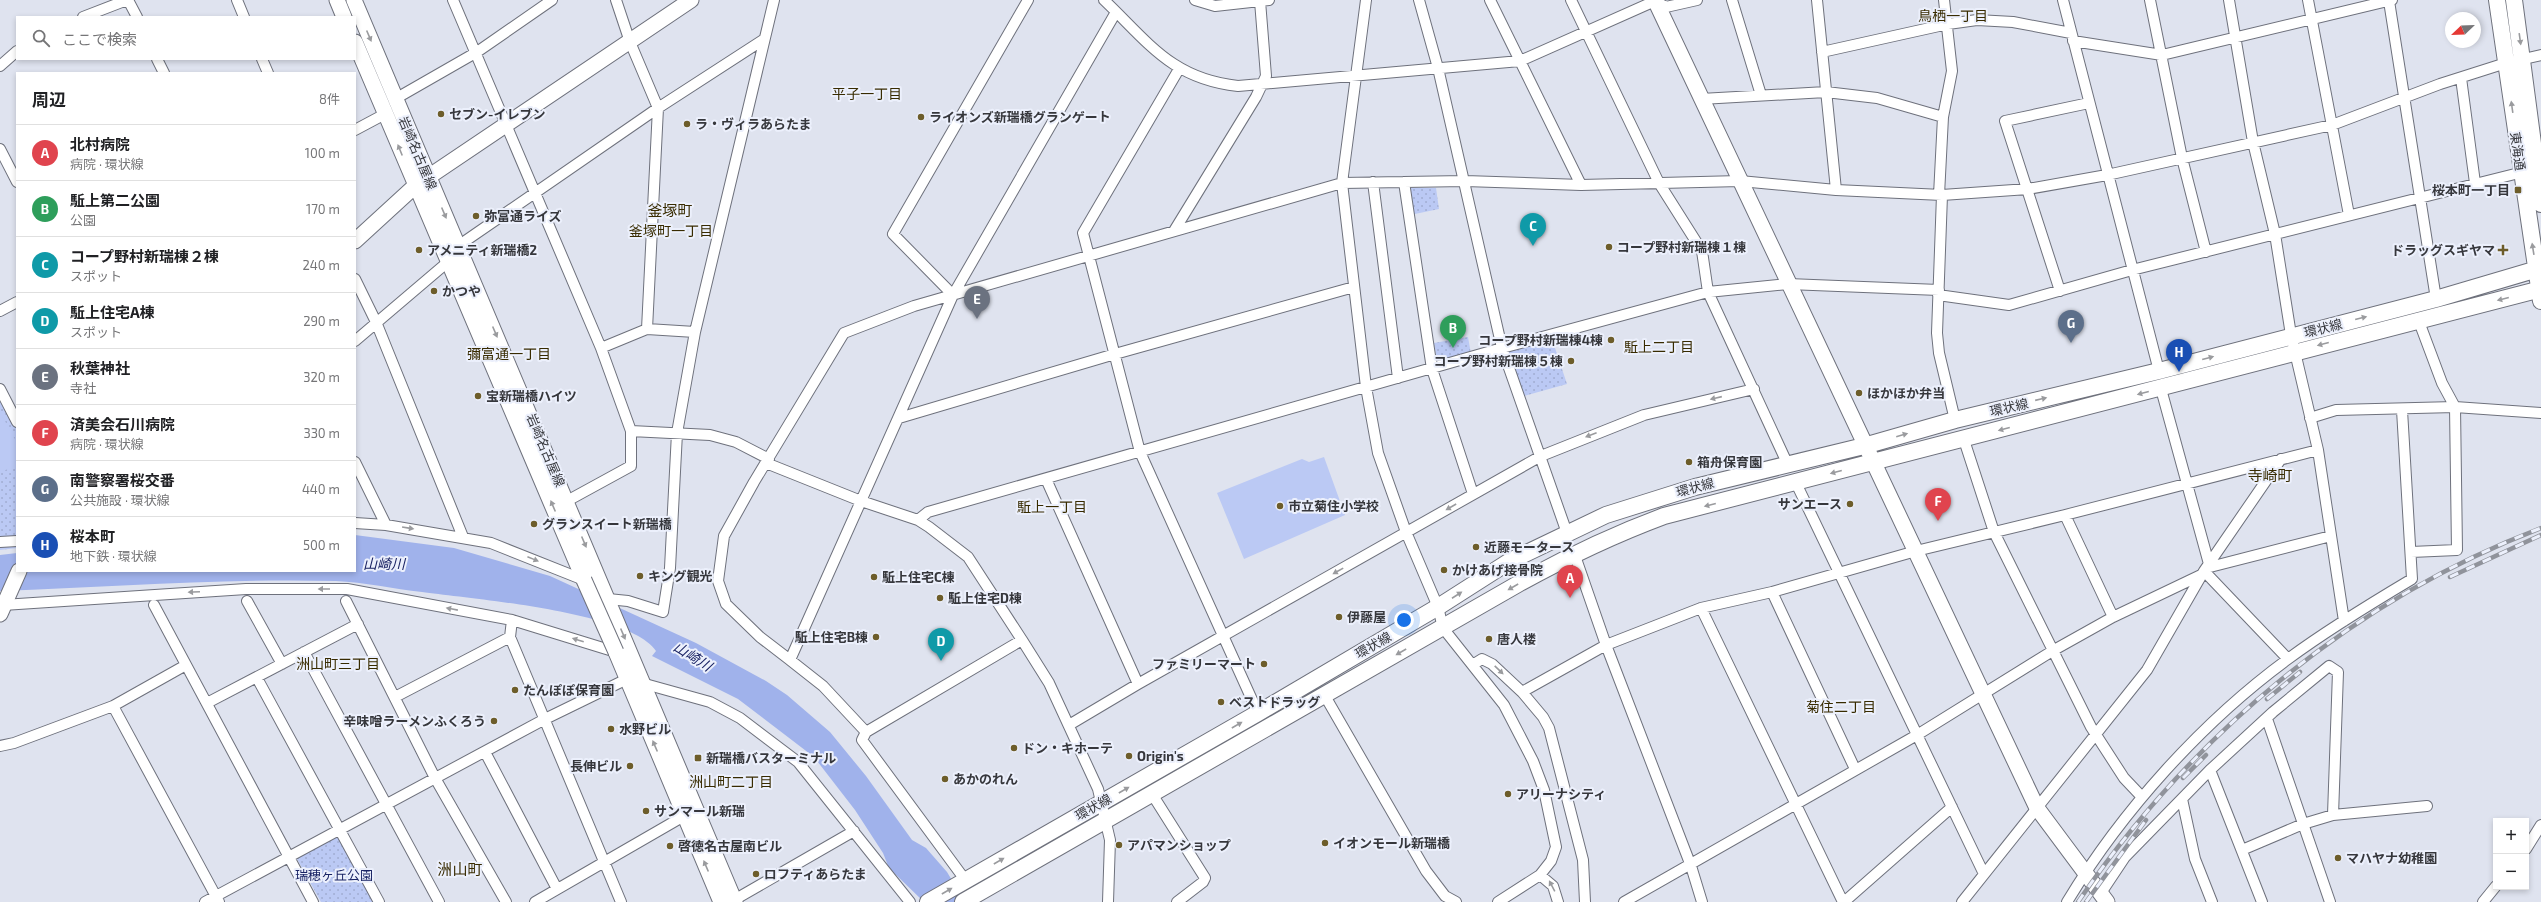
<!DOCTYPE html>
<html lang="ja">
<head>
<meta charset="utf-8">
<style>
  :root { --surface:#fff; --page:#f2f2f2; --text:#202124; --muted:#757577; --line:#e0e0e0; --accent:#ea580c }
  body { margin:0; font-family:"Exo 2","Noto Sans JP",sans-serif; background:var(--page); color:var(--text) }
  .controls { position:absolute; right:12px; bottom:12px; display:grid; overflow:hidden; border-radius:0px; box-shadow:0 2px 6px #0003 }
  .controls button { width:36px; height:36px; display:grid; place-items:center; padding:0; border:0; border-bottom:1px solid var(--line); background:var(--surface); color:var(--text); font:20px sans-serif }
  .compass { position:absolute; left:2445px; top:12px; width:36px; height:36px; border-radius:50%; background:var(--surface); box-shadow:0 2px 6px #0003; rotate:247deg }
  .you { position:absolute; left:1404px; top:620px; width:14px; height:14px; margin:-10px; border:3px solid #fff; border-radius:50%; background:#1a73e8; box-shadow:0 0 0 6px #1a73e833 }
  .badge { display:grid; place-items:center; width:26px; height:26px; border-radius:50%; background:var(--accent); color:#fff; font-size:13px; font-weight:700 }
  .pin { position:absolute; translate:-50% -33px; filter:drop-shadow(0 1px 2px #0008) }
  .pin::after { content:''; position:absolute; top:21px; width:14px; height:12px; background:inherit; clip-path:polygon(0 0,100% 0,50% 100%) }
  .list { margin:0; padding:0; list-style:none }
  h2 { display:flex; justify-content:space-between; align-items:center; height:52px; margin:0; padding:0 16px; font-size:17px }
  h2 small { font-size:13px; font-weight:400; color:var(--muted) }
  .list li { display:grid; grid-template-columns:26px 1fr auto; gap:12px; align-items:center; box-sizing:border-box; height:56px; padding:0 16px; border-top:1px solid var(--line) }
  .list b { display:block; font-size:15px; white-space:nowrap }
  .list p { margin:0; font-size:13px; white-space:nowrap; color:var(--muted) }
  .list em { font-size:13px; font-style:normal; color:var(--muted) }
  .icon { flex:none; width:22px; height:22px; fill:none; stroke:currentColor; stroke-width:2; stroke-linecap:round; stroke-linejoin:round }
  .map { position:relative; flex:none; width:2541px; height:902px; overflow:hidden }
  .search { position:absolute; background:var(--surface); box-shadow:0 2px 6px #0003; left:16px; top:16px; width:340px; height:44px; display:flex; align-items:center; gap:10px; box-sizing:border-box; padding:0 14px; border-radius:0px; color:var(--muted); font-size:15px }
  .panel { position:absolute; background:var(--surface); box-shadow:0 2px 6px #0003; left:16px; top:72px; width:340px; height:500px; border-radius:0px }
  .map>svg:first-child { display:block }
</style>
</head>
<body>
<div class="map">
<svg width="2541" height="902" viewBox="0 0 2541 902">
  <defs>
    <pattern id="grass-dots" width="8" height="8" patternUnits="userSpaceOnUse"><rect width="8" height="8" fill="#bbc9f4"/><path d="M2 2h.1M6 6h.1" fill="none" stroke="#a1add2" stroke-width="1.8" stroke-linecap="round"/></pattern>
  </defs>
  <rect width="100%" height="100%" fill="#dfe3ef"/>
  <path fill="url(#grass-dots)" d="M1405,188H1436L1439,209L1410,215Z
    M1468,337L1471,354L1438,364L1434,343Z
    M1552,339L1567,384L1524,396L1508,351Z
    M0,389L17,422V548L0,550Z
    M340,833L377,902H321L296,857Z"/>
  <path fill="#bbc9f4" d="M0,412L17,443V464L0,473Z
    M1324,457L1345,515L1244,559L1217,493L1302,459L1309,462Z"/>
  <path fill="#a0b2eb" d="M355,535L454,548L550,576L696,643L766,681L787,695L830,732L866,776L912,840L926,848L947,872L965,902H924L889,868L883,853L855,810L814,757L738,699L652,656L656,651C629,611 471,599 422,592C394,589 364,582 336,581C224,578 112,587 0,591V555L17,553V571H355Z"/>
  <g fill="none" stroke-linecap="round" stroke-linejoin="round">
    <g stroke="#6e717c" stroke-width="12">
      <path id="street" d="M128,0L137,17
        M237,0L244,17
        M453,0L601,348L631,431
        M616,0L630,42L658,108L647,329L695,332
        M1104,0C1149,43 1172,79 1238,86L1520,61L1655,1L1666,7L1697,0
        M1195,0L1215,6L1269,0
        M1366,0L1342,183L1366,387L1378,453L1406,532L1438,607L1443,628L1504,705L1533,761L1544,790L1556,847L1551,861L1540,875L1498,902
        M1419,0L1438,68L1502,348L1567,533
        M1490,0L1581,185
        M1571,0L1659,183L1702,251L1708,292L1788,465
        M1732,0L1761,95
        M1817,0L1836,190
        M2063,0L2159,371
        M2150,0L2182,158L2206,252
        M2229,0L2253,142L2275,234L2291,335L2318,450L2344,621
        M2308,0L2349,215
        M2389,1L2436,299
        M83,17L127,0
        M2073,41L2162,55L2392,0
        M1822,52L1948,24L1977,20L2013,22L2071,33
        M157,59L164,73
        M262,59L268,73
        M0,66L17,51
        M1179,69L1083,233L1140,452L1258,713
        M2461,78L2475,183
        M395,99L477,52L552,0
        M1701,99L1826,92L1877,98L1943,117
        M355,130L385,114
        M0,149L17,182
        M1373,182L1398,378
        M1404,182L1432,369L1473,494
        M1939,195L1943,117L1952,71L1944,0
        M1942,195L1937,333L1939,353L1955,420
        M1174,231L1256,97L1266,76L1260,1
        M458,246L658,108L763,40
        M355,279L376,322L463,537
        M2060,291L2005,121L2089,103
        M953,295L1116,12
        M1938,295L2009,305L2132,270L2527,171
        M0,311L17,302
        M355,341L449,261
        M601,348L647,329
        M0,389L17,422
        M2161,389L2209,564
        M899,418L1115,354L1354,287
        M2310,418L2336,410L2455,407L2541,413
        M1964,440L1994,532L2091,727L2124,778L2142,797
        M355,462L386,525
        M766,463L861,501L918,520L929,527L968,557L1022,640
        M1046,479L1138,684
        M1796,483L1984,874
        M567,501L631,466V431L710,435L736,442L769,459
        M2065,515L2113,617
        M918,520L928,512L1502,348L1708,292L1788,284L1939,290
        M355,523L386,525L491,543L584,580
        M0,542L17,541
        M2411,552L2457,550L2455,407L2442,383L2418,319
        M1574,553L1606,645L1522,692L1543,717L1549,728L1583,860L1585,902
        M2206,568L2331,536
        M2204,571L2288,659
        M1772,592L1855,769
        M608,599L628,601L663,612L670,568L677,433L695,332L774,0
        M247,601L282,664
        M346,601L435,778L506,902
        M3,605L246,589H347L512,620L616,652
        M154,605L313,902
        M1701,608L1843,902
        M512,620L510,637L621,902
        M304,652L439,902
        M790,660L760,637L726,604L718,581L724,536L754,482L844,333L914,306L1342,183L1465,181L1581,185L1740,181L1836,190L1942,195L2028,189L2107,175L2332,125L2440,84L2506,63L2541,55
        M1474,664L1482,659L1492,664L1522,692
        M257,678L379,902
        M1325,696L1426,871L1445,896L1456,902
        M395,697L510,637
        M207,703L358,624
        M113,706L219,902
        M2267,719L2330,902
        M1069,725L1138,684L1541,456L1644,415L1754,389
        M866,732L823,686L790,660L953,295L893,234L1028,0
        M0,746L14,743L113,706L186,665
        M485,752L557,889
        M2210,770L2262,902
        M1152,794L1205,878L1203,882L1177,902
        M2182,799L2195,859L2212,902
        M2526,849L2541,825
        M2242,850L2303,824L2333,815L2427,806
        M1540,875L1553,886L1558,902
        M966,881L862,740L866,732L1022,640L1049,683L1098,789L1110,840L1108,902
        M2101,893L2125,857L2210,770L2273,712L2329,666L2338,672L2333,815
        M734,900L854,831
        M205,902L545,719L627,679L710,702L740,718L798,762L910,902
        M535,902L684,816
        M1624,902L1917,735L2054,650L2113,617L2201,575
        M1702,902L1691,866L1606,645L1701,608L1772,592L1916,551L2065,515L2318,450
        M1844,902L1952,807
        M1962,902L2147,670L2204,571L2281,459
        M2067,902C2122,811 2202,722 2288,659C2327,630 2370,604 2412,579L2402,410
        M2483,902L2496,886"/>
    </g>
    <g stroke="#6e717c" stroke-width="17">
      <path id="secondary" d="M337,0L344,17
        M354,0L735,902
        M1655,0L2037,808L2107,902
        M355,42L584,580
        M355,241L415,186L691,0
        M0,614L19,571
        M616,652L721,902"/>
    </g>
    <g stroke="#6e717c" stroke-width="18">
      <path id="primary" d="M2497,0L2541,301
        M2514,0L2541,204
        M928,902L1258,713L1438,607L1510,561L1606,515L1695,487L1864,446L1955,420L2159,371L2436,299L2541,268
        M963,902L1518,584C1565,558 1613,535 1664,516L2541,289"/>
    </g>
    <use href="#street" stroke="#fff" stroke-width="10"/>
    <use href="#secondary" stroke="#fff" stroke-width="15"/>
    <use href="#primary" stroke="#fff" stroke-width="16"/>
    <g stroke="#90939b" stroke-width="4.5">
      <path id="rail" d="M2450,577L2541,535
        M2267,699L2300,672
        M2183,778L2206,755
        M2078,902C2191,736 2352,600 2541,528
        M2086,902L2146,820"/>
    </g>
    <use href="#rail" stroke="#ecf0fc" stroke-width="3" stroke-dasharray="9" stroke-linecap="butt"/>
    <g stroke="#6e717c" stroke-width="17" stroke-linecap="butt">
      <path id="secondary-bridge" d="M584,580L616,652"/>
    </g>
    <use href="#secondary-bridge" stroke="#fff" stroke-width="15"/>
  </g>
  <defs><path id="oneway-solid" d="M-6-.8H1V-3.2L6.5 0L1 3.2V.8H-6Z"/></defs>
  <g fill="#9a9b9e">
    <use href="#oneway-solid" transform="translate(369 36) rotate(67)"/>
    <use href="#oneway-solid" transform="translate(2520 39) rotate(82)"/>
    <use href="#oneway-solid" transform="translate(2512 107) rotate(-98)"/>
    <use href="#oneway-solid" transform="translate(400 150) rotate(-112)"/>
    <use href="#oneway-solid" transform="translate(444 213) rotate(67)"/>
    <use href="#oneway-solid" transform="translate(2533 249) rotate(-99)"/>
    <use href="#oneway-solid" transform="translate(2503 299) rotate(166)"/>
    <use href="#oneway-solid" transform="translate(2361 318) rotate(-14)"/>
    <use href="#oneway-solid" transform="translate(495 332) rotate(67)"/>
    <use href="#oneway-solid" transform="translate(2323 344) rotate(165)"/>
    <use href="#oneway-solid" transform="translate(2208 358) rotate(-15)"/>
    <use href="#oneway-solid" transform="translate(2143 393) rotate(165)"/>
    <use href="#oneway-solid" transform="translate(1716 398) rotate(167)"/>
    <use href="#oneway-solid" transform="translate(2041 399) rotate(-13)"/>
    <use href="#oneway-solid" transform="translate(2004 429) rotate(165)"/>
    <use href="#oneway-solid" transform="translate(1591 435) rotate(159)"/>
    <use href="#oneway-solid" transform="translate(1902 435) rotate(-16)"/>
    <use href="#oneway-solid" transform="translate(1836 472) rotate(165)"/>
    <use href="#oneway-solid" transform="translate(1710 505) rotate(166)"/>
    <use href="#oneway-solid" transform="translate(553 506) rotate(-113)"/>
    <use href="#oneway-solid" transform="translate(1451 507) rotate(150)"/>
    <use href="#oneway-solid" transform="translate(408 528) rotate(9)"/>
    <use href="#oneway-solid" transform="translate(584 542) rotate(67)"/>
    <use href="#oneway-solid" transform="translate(533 559) rotate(22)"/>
    <use href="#oneway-solid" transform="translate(1338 571) rotate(151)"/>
    <use href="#oneway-solid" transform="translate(1513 587) rotate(150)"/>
    <use href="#oneway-solid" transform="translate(324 589) rotate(-180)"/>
    <use href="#oneway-solid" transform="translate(194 592) rotate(177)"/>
    <use href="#oneway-solid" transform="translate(1457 595) rotate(-33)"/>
    <use href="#oneway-solid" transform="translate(452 609) rotate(-169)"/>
    <use href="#oneway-solid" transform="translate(623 634) rotate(67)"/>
    <use href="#oneway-solid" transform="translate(578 640) rotate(-163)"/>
    <use href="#oneway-solid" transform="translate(1401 652) rotate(150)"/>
    <use href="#oneway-solid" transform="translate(1499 670) rotate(44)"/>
    <use href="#oneway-solid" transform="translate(1237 725) rotate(-30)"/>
    <use href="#oneway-solid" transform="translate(655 746) rotate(-113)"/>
    <use href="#oneway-solid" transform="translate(1124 790) rotate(-30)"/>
    <use href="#oneway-solid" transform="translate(999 861) rotate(-30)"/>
    <use href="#oneway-solid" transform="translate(706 866) rotate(-113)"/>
    <use href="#oneway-solid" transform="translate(1552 886) rotate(-118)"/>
    <use href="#oneway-solid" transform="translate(947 891) rotate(-30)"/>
  </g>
  <g fill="#6d5d2a" stroke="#ecf0fc" stroke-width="1.5">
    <circle cx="441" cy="114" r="4"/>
    <circle cx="921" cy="117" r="4"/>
    <circle cx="687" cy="124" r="4"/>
    <rect x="2514" y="186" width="8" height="8" rx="2"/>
    <circle cx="476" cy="216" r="4"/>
    <circle cx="1609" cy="247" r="4"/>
    <circle cx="419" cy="250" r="4"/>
    <path d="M2501 244h4v4h4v4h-4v4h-4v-4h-4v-4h4z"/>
    <circle cx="434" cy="291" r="4"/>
    <circle cx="1611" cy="340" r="4"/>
    <circle cx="1571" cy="361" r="4"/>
    <circle cx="1859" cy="393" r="4"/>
    <circle cx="478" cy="396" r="4"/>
    <circle cx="1689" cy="462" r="4"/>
    <circle cx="1850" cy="504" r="4"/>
    <circle cx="1280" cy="506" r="4"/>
    <circle cx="534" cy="524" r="4"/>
    <circle cx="1476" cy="547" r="4"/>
    <circle cx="1444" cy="570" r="4"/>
    <circle cx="640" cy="576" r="4"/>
    <circle cx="874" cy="577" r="4"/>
    <circle cx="940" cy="598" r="4"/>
    <circle cx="1339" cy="617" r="4"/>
    <circle cx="876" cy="637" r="4"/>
    <circle cx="1489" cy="639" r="4"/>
    <circle cx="1264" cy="664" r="4"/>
    <circle cx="515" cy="690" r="4"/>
    <circle cx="1221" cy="702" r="4"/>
    <circle cx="494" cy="721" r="4"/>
    <circle cx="611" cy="729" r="4"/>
    <circle cx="1014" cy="748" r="4"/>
    <circle cx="1129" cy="756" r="4"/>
    <rect x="694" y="754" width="8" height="8" rx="2"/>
    <circle cx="630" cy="766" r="4"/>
    <circle cx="945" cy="779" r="4"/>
    <circle cx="1508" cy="794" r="4"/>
    <circle cx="646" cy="811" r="4"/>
    <circle cx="1325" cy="843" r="4"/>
    <circle cx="1119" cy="845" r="4"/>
    <circle cx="670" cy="846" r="4"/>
    <circle cx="2338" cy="858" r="4"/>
    <circle cx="756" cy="874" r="4"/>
  </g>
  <g text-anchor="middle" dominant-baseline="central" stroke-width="4" stroke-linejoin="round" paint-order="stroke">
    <g font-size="13" font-weight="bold" fill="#36373c" stroke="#ecf0fc" text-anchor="start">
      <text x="449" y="114">セブン-イレブン</text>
      <text x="929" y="117">ライオンズ新瑞橋グランゲート</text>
      <text x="695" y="124">ラ・ヴィラあらたま</text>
      <text x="2510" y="190" text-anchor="end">桜本町一丁目</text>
      <text x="484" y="216">弥富通ライズ</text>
      <text x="1617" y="247">コープ野村新瑞棟１棟</text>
      <text x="427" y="250">アメニティ新瑞橋2</text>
      <text x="2495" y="250" text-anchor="end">ドラッグスギヤマ</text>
      <text x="442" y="291">かつや</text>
      <text x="1603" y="340" text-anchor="end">コープ野村新瑞棟4棟</text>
      <text x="1563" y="361" text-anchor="end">コープ野村新瑞棟５棟</text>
      <text x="1867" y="393">ほかほか弁当</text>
      <text x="486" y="396">宝新瑞橋ハイツ</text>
      <text x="1697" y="462">箱舟保育園</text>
      <text x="1842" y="504" text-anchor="end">サンエース</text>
      <text x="1288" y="506">市立菊住小学校</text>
      <text x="542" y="524">グランスイート新瑞橋</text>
      <text x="1484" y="547">近藤モータース</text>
      <text x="1452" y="570">かけあげ接骨院</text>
      <text x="648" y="576">キング観光</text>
      <text x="882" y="577">駈上住宅C棟</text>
      <text x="948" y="598">駈上住宅D棟</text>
      <text x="1347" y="617">伊藤屋</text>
      <text x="868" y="637" text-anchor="end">駈上住宅B棟</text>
      <text x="1497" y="639">唐人楼</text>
      <text x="1256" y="664" text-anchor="end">ファミリーマート</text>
      <text x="523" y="690">たんぽぽ保育園</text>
      <text x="1229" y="702">ベストドラッグ</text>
      <text x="486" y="721" text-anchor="end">辛味噌ラーメンふくろう</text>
      <text x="619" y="729">水野ビル</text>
      <text x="1022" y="748">ドン・キホーテ</text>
      <text x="1137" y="756">Origin's</text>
      <text x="706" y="758">新瑞橋バスターミナル</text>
      <text x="622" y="766" text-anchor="end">長伸ビル</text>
      <text x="953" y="779">あかのれん</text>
      <text x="1516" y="794">アリーナシティ</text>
      <text x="654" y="811">サンマール新瑞</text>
      <text x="1333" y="843">イオンモール新瑞橋</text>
      <text x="1127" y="845">アパマンショップ</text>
      <text x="678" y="846">啓徳名古屋南ビル</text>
      <text x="2346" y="858">マハヤナ幼稚園</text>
      <text x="764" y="874">ロフティあらたま</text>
    </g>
    <g font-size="13" fill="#36373c" stroke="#ecf0fc">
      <text transform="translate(2518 151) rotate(82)">東海通</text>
      <text transform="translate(418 153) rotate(67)">岩崎名古屋線</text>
      <text transform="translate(2323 328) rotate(-14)">環状線</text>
      <text transform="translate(2009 407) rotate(-13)">環状線</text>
      <text transform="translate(546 450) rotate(67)">岩崎名古屋線</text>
      <text transform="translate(1695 487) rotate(-15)">環状線</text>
      <text transform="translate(1373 645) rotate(-30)">環状線</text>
      <text transform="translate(1093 807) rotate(-30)">環状線</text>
    </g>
    <g font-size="13" fill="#192364" stroke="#ecf0fc">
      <text x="334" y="875">瑞穂ヶ丘公園</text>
    </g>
    <g font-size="14" fill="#382b00" stroke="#ecf0fc">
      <text x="1953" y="15">鳥栖一丁目</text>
      <text x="867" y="93">平子一丁目</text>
      <text x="671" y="230">釜塚町一丁目</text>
      <text x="1659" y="346">駈上二丁目</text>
      <text x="509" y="353">彌富通一丁目</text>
      <text x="1052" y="506">駈上一丁目</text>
      <text x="338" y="663">洲山町三丁目</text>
      <text x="1841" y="706">菊住二丁目</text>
      <text x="731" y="781">洲山町二丁目</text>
    </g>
    <g font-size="14" font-style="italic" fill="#192263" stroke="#ecf0fc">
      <text x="384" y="563">山崎川</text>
      <text transform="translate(693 656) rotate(32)">山崎川</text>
    </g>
    <g font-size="15" fill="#382b00" stroke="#ecf0fc">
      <text x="670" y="210">釜塚町</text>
      <text x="2270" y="475">寺崎町</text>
      <text x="460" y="869">洲山町</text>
    </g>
  </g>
</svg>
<div class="controls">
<button>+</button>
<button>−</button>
</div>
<svg class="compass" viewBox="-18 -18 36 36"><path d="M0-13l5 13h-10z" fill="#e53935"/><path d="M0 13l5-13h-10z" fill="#757577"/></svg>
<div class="you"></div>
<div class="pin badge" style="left:1570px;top:598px;background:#e0444e">A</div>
<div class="pin badge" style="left:1453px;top:348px;background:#2e9e5b">B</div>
<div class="pin badge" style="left:1533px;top:246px;background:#0f9aa8">C</div>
<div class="pin badge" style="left:941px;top:661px;background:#0f9aa8">D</div>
<div class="pin badge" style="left:977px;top:319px;background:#6b7280">E</div>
<div class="pin badge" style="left:1938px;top:521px;background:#e0444e">F</div>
<div class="pin badge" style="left:2071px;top:343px;background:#5c6f8a">G</div>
<div class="pin badge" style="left:2179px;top:372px;background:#1a4fb4">H</div>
<div class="search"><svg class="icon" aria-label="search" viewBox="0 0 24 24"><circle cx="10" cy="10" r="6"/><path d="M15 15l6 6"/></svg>ここで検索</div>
<section class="panel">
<h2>周辺<small>8件</small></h2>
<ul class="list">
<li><span class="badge" style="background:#e0444e">A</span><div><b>北村病院</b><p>病院 · 環状線</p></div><em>100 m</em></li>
<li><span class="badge" style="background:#2e9e5b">B</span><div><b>駈上第二公園</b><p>公園</p></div><em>170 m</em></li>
<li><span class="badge" style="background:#0f9aa8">C</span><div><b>コープ野村新瑞棟２棟</b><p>スポット</p></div><em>240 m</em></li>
<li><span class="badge" style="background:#0f9aa8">D</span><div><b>駈上住宅A棟</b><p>スポット</p></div><em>290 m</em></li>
<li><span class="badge" style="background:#6b7280">E</span><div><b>秋葉神社</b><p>寺社</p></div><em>320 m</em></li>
<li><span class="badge" style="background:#e0444e">F</span><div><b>済美会石川病院</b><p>病院 · 環状線</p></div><em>330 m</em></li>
<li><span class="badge" style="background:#5c6f8a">G</span><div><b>南警察署桜交番</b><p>公共施設 · 環状線</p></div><em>440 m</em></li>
<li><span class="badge" style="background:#1a4fb4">H</span><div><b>桜本町</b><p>地下鉄 · 環状線</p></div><em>500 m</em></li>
</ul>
</section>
</div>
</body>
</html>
